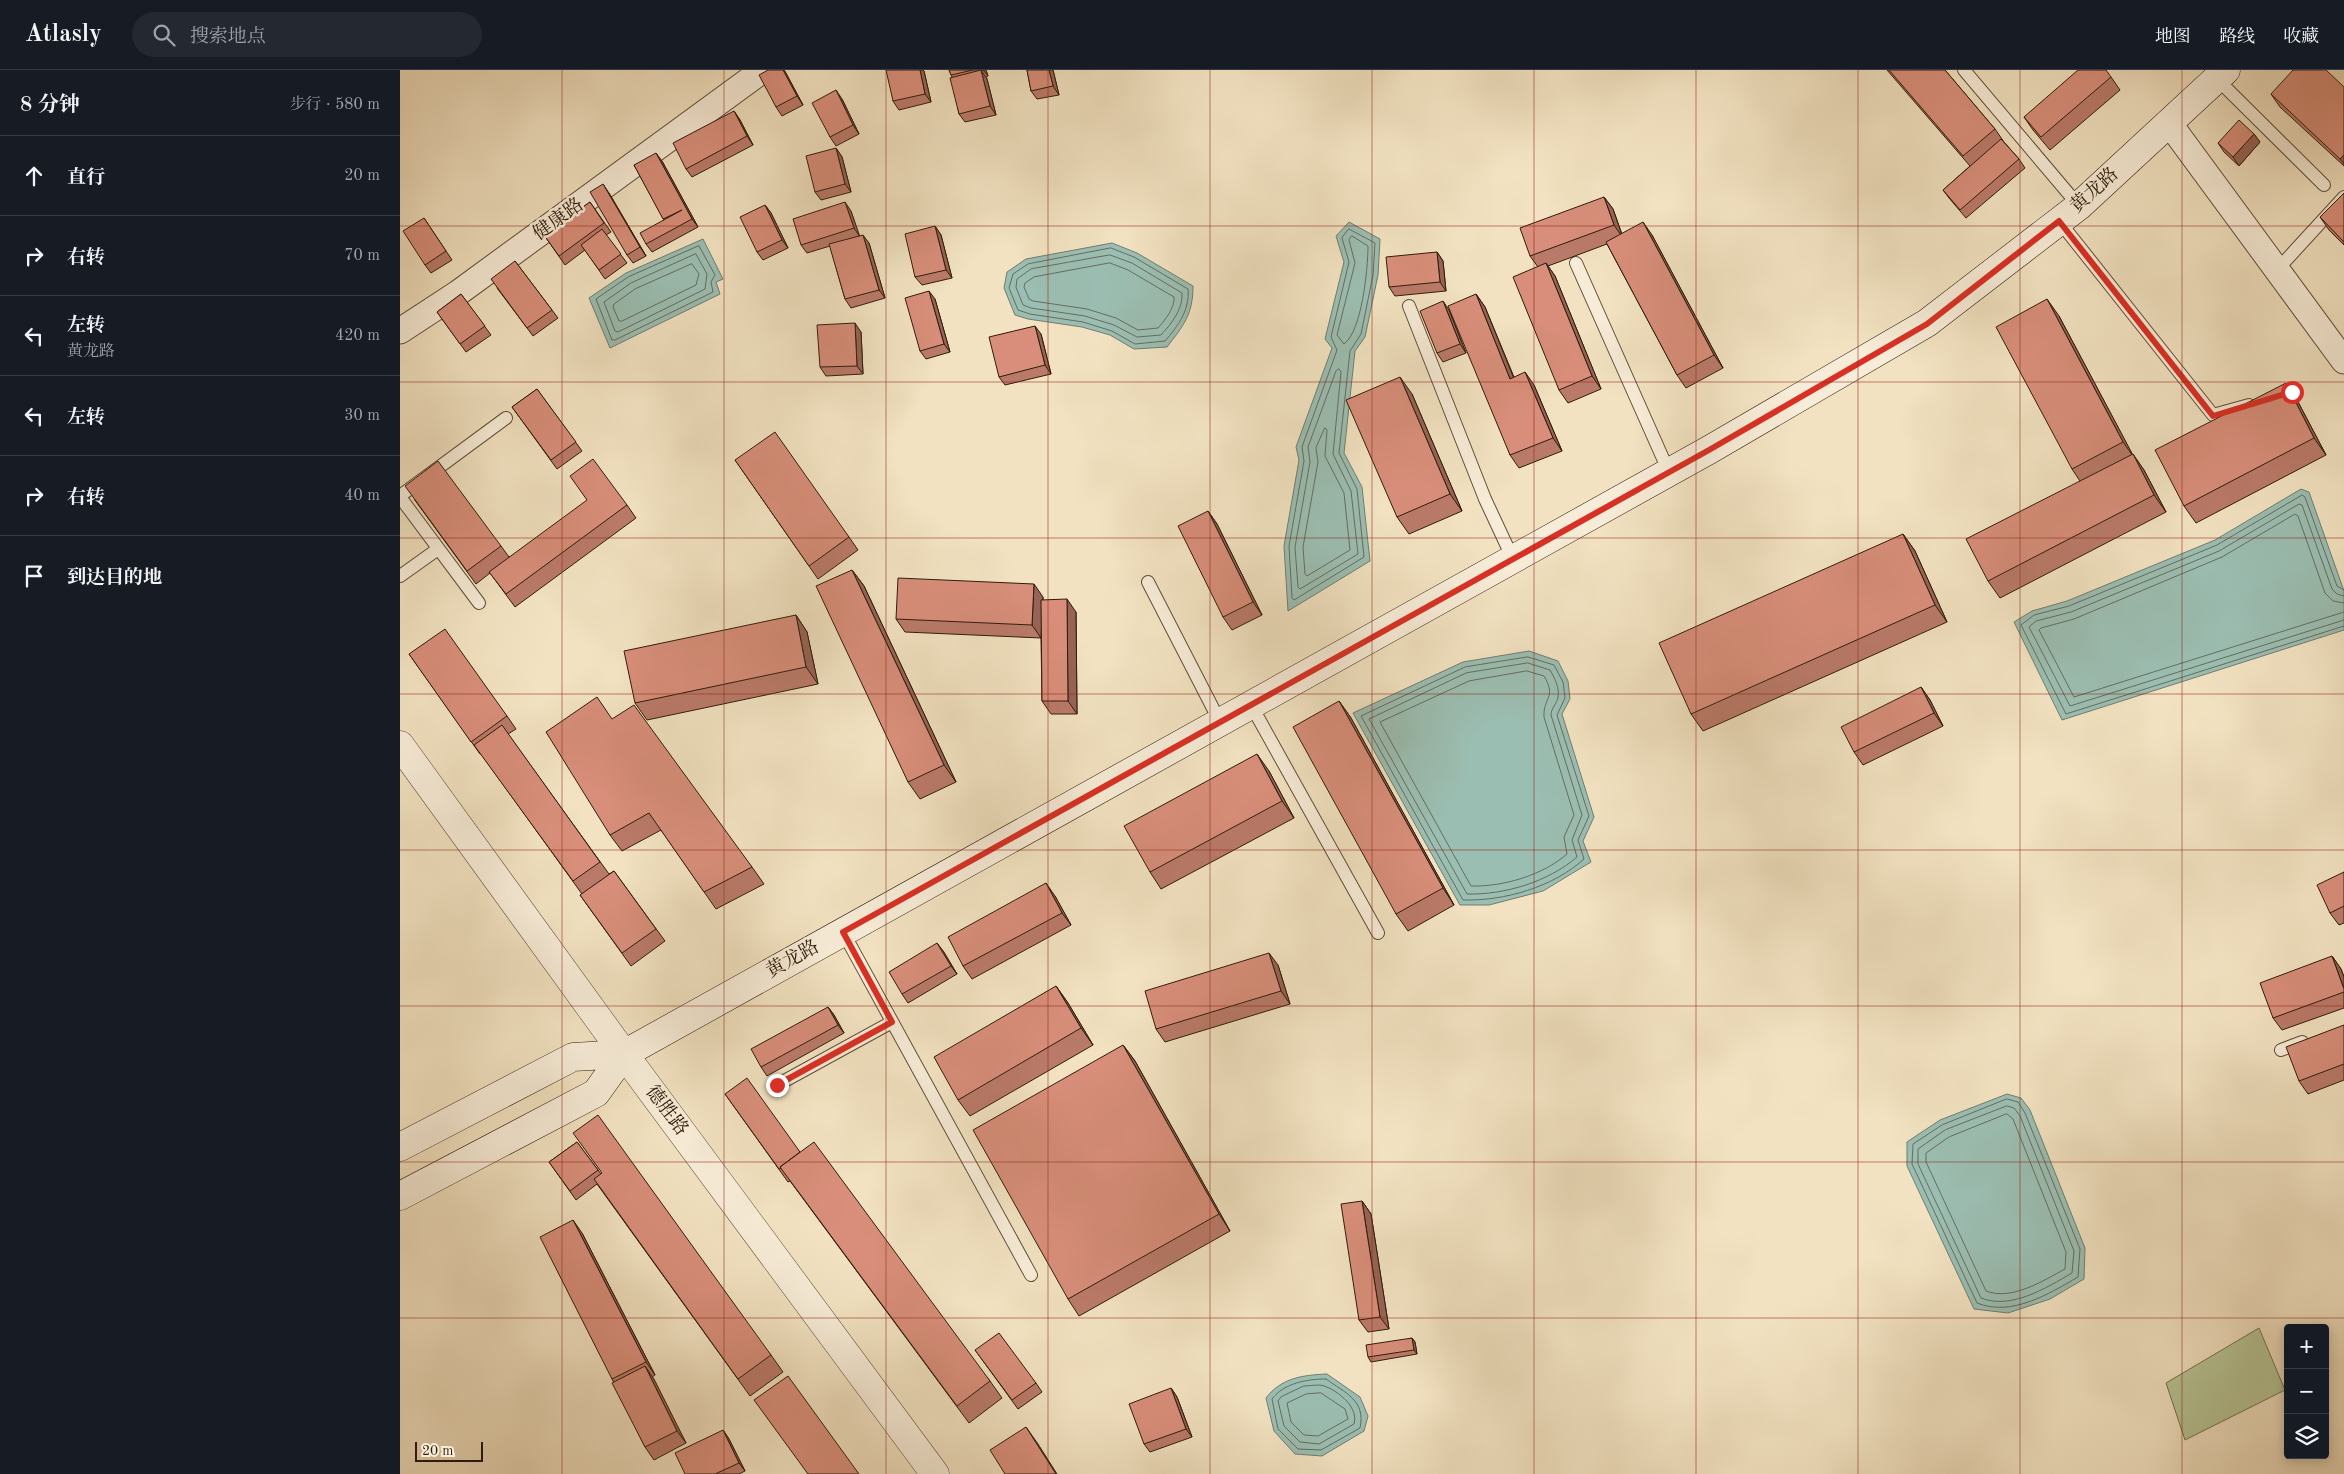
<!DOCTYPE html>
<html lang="zh">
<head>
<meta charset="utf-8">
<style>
  :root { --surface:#171b24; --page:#242831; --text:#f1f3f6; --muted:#9ea1a6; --line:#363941 }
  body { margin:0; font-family:"Old Standard TT","Noto Serif SC",serif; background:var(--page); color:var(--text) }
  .controls { position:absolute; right:15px; bottom:15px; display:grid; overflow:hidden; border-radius:5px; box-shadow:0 2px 12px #0003 }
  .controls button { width:45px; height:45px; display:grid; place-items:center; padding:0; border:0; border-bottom:1px solid var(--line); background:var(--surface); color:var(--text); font:25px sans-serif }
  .scale { position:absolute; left:15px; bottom:12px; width:68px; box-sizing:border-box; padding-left:5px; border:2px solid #2f1c0c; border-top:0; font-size:14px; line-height:18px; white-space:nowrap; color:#2f1c0c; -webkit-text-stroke:4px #f7ecd7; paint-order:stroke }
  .stop { position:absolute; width:15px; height:15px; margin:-11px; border:4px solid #d93025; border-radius:50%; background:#fff }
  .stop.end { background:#d93025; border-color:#fff; box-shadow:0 1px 5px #0008 }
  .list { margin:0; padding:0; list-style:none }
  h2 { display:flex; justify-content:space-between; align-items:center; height:65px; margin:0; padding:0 20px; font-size:21px }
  h2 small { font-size:16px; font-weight:400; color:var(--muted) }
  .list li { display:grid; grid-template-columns:32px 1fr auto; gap:15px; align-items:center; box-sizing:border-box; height:80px; padding:0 20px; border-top:1px solid var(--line) }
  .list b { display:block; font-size:19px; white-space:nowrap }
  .list p { margin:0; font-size:16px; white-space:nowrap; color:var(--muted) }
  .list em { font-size:16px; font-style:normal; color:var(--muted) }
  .icon { flex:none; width:28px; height:28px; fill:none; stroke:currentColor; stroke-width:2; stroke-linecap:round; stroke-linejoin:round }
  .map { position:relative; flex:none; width:1944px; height:1404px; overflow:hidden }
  header { display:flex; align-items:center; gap:30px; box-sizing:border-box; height:70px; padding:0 25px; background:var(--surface); border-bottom:1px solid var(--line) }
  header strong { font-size:24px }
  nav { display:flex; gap:28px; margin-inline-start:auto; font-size:18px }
  .search { width:350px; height:45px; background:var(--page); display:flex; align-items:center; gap:12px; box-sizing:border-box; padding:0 18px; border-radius:28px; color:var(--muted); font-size:19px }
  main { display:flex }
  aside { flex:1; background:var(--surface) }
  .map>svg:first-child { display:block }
</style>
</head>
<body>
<header>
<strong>Atlasly</strong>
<div class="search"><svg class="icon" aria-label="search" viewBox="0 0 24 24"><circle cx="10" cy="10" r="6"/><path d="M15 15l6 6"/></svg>搜索地点</div>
<nav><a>地图</a><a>路线</a><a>收藏</a></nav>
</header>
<main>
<aside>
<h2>8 分钟<small>步行 · 580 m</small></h2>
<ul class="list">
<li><svg class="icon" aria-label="ahead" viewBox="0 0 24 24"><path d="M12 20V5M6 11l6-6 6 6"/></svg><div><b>直行</b></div><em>20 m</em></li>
<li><svg class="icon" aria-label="right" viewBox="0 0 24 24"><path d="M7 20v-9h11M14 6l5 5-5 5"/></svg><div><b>右转</b></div><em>70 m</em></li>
<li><svg class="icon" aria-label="left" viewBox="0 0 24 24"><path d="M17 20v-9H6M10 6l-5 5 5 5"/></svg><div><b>左转</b><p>黄龙路</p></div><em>420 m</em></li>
<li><svg class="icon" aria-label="left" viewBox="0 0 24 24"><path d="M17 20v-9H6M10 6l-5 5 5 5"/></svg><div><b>左转</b></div><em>30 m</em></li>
<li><svg class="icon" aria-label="right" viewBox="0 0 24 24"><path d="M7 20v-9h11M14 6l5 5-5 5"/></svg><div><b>右转</b></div><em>40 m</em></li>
<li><svg class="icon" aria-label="arrive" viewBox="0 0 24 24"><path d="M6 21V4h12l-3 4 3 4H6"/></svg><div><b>到达目的地</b></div></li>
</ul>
</aside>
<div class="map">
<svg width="1944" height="1404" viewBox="0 0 1944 1404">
  <rect width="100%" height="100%" fill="#f2e2c1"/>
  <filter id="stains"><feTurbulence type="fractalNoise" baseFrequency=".004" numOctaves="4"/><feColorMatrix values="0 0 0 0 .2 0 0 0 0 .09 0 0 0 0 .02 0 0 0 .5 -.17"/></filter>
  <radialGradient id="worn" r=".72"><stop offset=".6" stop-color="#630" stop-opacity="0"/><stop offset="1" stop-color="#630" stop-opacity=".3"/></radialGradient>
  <path fill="#b7c495" stroke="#737050" d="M1859,1258L1885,1320L1785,1370L1766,1313Z"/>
  <path fill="#9bbeb2" stroke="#707d70" d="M949,152L980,169L978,205L965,267L955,281L944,383L962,417L970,491L888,541L884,476L899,390L896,377L932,278L925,269L944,192L936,166Z
    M303,169L323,209L316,212L320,224L210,278L189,228L226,203Z
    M712,173L737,183L793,216C793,244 784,255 767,277L734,279L710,265L682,257L628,249L615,245L604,218L607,202L626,189Z
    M1901,419L1909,422L1944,521V560L1662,650L1614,552L1632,541L1667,531L1815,470Z
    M1129,581L1158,591L1168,611L1170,629L1162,644L1194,747L1183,771L1191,792L1143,821L1089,835H1060L953,643L1063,592Z
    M1607,1024L1621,1028L1630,1040L1685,1178L1684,1209L1650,1229L1608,1243L1574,1239L1507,1096V1072L1540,1050Z
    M927,1304L960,1327L968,1346L964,1361L922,1386L895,1384L874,1361L866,1328C881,1308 903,1305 927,1304Z"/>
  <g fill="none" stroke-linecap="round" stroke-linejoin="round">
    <path stroke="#656d5f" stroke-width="1" d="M949,159L975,173L973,205L961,264L950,281L939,383L957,419L964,487L894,530L892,528L889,476L904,391L902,377L937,280L931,267L949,192L942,168Z
      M952,166L968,176C968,198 962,261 944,274L937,265L955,193L949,170Z
      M299,176L315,205L311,212L313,222L215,270H212L196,229L228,207Z
      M711,178L734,187L788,219C790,240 778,256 765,271L735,274L712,261L683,252L630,244L618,240L609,218L613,204L628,194Z
      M296,184L307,204L305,219L218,262L215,261L204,232L231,213Z
      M710,185L732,193L782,223C783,239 772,253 761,265L737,267L714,255L685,246L631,238L623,235L616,217L617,209L631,199Z
      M710,193L728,200L774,227C775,238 765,250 758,258L738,260L716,248L687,239L633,231L629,229L624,217L625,213L634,207Z
      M292,194L299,204L296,215L222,251H219L213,237L214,234L235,219Z
      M939,299L941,302L933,384L951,421L958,484L900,519L898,517L895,477L910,392L908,377L936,301Z
      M925,358L927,360L925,386L944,423L950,480L907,506L905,504L903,477L918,392L916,378Z
      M1944,520L1937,516L1905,427L1902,425L1817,475L1669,536L1634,545L1621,555L1666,644L1944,556
      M1944,526L1937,524L1932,519L1902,435L1899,434L1819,481L1671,542L1636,551L1629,557L1670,636L1944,550
      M1944,533L1933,531L1925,523L1898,446L1895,444L1822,487L1674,549L1641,558L1639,560L1674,627L1944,542
      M1128,587L1154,595L1163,612L1165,628L1157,645L1189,746L1178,770L1184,789C1153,817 1105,831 1063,830L961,646L1065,597Z
      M1128,593L1150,600C1154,607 1160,618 1158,627C1157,634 1151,638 1151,645L1182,745L1172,770L1177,787C1148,812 1104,825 1067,824L969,649L1066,603Z
      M1127,601L1144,606C1157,628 1143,627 1144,647L1174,745L1164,767L1167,784C1143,805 1103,817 1071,816L980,652L1069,611Z
      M1607,1029L1618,1032L1625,1043L1680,1179L1678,1207C1649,1224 1611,1247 1577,1233L1512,1094L1513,1074L1542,1055Z
      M1607,1036L1614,1038L1620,1046L1674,1181L1672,1203C1646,1218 1611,1240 1581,1228L1518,1094V1079L1545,1060Z
      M1607,1044L1613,1049L1666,1182L1665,1199C1643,1211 1611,1231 1586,1221L1526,1092V1083L1549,1067Z
      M926,1309C945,1323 966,1330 960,1358L921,1380L898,1379L878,1359L872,1329C884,1313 907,1309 926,1309Z
      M904,1316C910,1316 919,1314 924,1316C939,1321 959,1338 954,1354L919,1374L900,1372L884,1356L878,1331L881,1327Z
      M921,1323L945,1339L948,1349L918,1366L904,1365L891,1352L887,1333L906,1324Z"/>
    <g stroke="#604e39" stroke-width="14">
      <path id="service" d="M1564,0L1679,136
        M1817,9L1924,115
        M1659,151L1813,345L1849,335
        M1176,193L1269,402
        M1877,200L1944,127
        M1009,236L1085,429L1113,489
        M0,426L106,348
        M0,427L79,533
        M0,506L38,479
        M748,512L820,652
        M851,635L978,863
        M443,862L631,1205
        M1881,980L1902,972
        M377,1015L492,952"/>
    </g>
    <g stroke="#604e39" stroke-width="27">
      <path id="minor" d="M1769,53L1944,291
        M0,261L58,223L363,0"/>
    </g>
    <g stroke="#604e39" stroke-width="29">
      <path id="tertiary" d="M0,675L224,984L535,1404"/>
    </g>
    <g stroke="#2f1c0c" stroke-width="29">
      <path id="secondary" d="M0,1077L173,987L224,984
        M0,1126L196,1023L224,984L1309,380L1527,253L1679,136L1826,0"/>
    </g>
    <use href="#service" stroke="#f7ecd7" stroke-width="12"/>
    <use href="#minor" stroke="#f7ecd7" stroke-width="25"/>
    <use href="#tertiary" stroke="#f7ecd7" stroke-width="28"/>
    <use href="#secondary" stroke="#f7ecd7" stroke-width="28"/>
  </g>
  <path fill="#ba7a69" stroke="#2f1c0c" d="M368,0H384L403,35L382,46L376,37Z
    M549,0H586L588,6L586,7L587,9L596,45L565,52L559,44L552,7Z
    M627,0H653L659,25L637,29L631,21Z
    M1487,0H1545L1595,59L1604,72L1619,89L1625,98L1566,148L1549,128L1543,120L1570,96Z
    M524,1L531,32L499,40L493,31Z
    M1711,7L1720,20L1650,80L1633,60L1624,47Z
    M1944,17V96L1880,37L1871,24Z
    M442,29L459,64L436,76L430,67Z
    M334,41L340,50L353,75L292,107L286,99Z
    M1854,64L1860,72L1839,96L1824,82L1818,73Z
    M436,78L442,87L451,122L421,130L415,122Z
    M262,91L298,157L252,182L246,174L264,150L234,95Z
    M209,123L246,186L233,193L227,185Z
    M1944,123V175L1929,160L1920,147Z
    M1204,127L1213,139L1222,164L1252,165L1323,298L1286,318L1277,305L1207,174L1148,196L1155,206L1201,319L1168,333L1159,320L1138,197L1130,186Z
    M190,132L211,162L206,165L227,193L205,209L185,180L165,195L144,165Z
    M365,135L371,143L388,178L363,190L357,182Z
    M451,141L459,166L469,173L485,228L451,238L445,229L430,176L407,183L401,175Z
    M24,148L52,190L31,203L25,195Z
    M535,156L541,165L552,208L522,215L515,207Z
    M1037,182L1043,191L1046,221L995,226L989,217Z
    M115,191L158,248L133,266L97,218Z
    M61,224L91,265L66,282L37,242Z
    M1076,224L1085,237L1114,307L1134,315L1162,381L1119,398L1110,385Z
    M535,229L550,282L526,289L520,281Z
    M1049,240L1066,283L1043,292L1037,283Z
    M1659,246L1732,384L1744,400L1766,442L1600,528L1588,511L1680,411L1672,399Z
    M461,262L463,304L426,306L420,297Z
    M641,264L651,304L605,315L599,307Z
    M137,319L182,381L157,399L112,337Z
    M1012,324L1062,441L1009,464L997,447Z
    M1897,330L1926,385L1796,453L1784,436Z
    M335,390L449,467L458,480L418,509Z
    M14,429L101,476L109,487L227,435L236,448L115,537L90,503L76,514Z
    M808,441L817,454L862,545L832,560L823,547Z
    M1503,464L1515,481L1547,552L1303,661L1291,644Z
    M452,500L464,516L556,712L520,729L508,712Z
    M643,527V530L676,542L677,644H651L642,631L641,568L505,562L496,549Z
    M396,545L407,562L418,614L247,650L235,633Z
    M9,584L107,646L116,659L108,664L209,804L214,801L265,871L231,896L180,825L182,824L81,684H80Z
    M1521,617L1530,630L1543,656L1463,695L1454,682Z
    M939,631L951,648L1054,835L1008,861L996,844Z
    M212,649L352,797L364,814L316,839L261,760L222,781L210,765Z
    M869,701L894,748L761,819L750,802Z
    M1944,802V853L1939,855L1930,843Z
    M655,826L671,855L572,909L563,896Z
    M537,873L557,904L508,933L502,924Z
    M1932,886L1941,899L1944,907V938L1882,960L1873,948Z
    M878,895L890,934L765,972L756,959Z
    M656,916L668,933L693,975L570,1046L558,1030Z
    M428,937L434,945L444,963L367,1006L361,997Z
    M1944,955V1010L1908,1024L1899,1011Z
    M723,975L735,991L830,1161L679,1246L668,1229Z
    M325,1024L400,1082L590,1311L602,1328L569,1353L390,1111L388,1112Z
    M177,1072L201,1104L371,1285L383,1302L350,1326L197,1114L176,1130L149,1092Z
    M962,1131L971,1144L989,1259L968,1262L959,1250Z
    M182,1163L255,1305L252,1307L286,1373L254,1390L245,1377L212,1309Z
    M1012,1268L1015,1272L1017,1284L971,1292L968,1287Z
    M575,1280L636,1313L642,1322L618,1339Z
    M771,1318L777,1327L792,1367L750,1382L744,1374Z
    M323,1360L329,1369L345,1401L339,1404H285Z"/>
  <path fill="#976355" stroke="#2f1c0c" d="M383,0H384L386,3L403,35L397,26Z
    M520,0H523L524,1L531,32L525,24Z
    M581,0L587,9L596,45L590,36Z
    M583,0H586L588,6Z
    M649,0H653L659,25L653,16Z
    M436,20L442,29L459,64L453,55Z
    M334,41L340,50L353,75L347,66Z
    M1854,64L1860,72L1839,96L1833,87Z
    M436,78L442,87L451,122L445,114Z
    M256,83L262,91L298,157L292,149Z
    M1944,85V94L1940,89Z
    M203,114L209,123L246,186L240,177Z
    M1204,127L1213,139L1223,168L1214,155Z
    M445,132L451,141L460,167L454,158Z
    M365,135L371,143L388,178L382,170Z
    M1243,152L1252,165L1323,298L1314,285Z
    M535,156L541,165L552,208L546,200Z
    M463,165L469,173L485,228L479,220Z
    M1037,182L1043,191L1046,221L1040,212Z
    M1146,193L1155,206L1201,319L1192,306Z
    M529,221L535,229L550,282L544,274Z
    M1076,224L1085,237L1119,321L1110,309Z
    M1647,229L1659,246L1735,389L1723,372Z
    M1043,231L1049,240L1066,283L1060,274Z
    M455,253L461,262L463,304L457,296Z
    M635,256L641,264L651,304L645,295Z
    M1125,302L1134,315L1162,381L1153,368Z
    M1000,307L1012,324L1062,441L1050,424Z
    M1886,313L1897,330L1926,385L1914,368Z
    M1733,384L1744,400L1766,442L1754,425Z
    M808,441L817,454L862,545L853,532Z
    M1503,464L1515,481L1547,552L1535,535Z
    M452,500L464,516L556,712L544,695Z
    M634,514L643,527L641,568L632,555Z
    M667,529L676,542L677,644L668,631Z
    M396,545L407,562L418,614L406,597Z
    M1521,617L1530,630L1543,656L1534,643Z
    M939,631L951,648L1054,835L1043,818Z
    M857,684L869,701L894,748L882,731Z
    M646,813L655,826L671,855L662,843Z
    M537,873L544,882L557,904L551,896Z
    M869,883L878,895L890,934L881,921Z
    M1932,886L1941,899L1944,907V919Z
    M656,916L668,933L693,975L681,958Z
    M428,937L434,945L444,963L438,955Z
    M723,975L735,991L830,1161L819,1144Z
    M962,1131L971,1144L989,1259L980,1247Z
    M173,1150L182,1163L255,1305L246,1292Z
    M1012,1268L1015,1272L1017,1284L1014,1280Z
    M245,1296L254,1309L286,1373L277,1361Z
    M771,1318L777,1327L792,1367L786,1359Z
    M626,1357L638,1374L657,1404H656Z
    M323,1360L329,1369L345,1401L339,1393Z"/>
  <path fill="#d88e7a" stroke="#2f1c0c" d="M368,0H383L397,26L376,37L359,5Z
    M486,0H520L525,24L493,31Z
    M549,0H573L551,5Z
    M581,0L590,36L559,44L550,8Z
    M627,0H649L653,16L631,21Z
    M1489,0H1545L1595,59L1563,86Z
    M1678,0H1706L1711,7L1641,67L1624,47Z
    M1893,0H1926L1944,17V85L1940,89L1871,24Z
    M436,20L453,55L430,67L412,33Z
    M334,41L347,66L286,99L273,73Z
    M1839,50L1854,64L1833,87L1818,73Z
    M1601,69L1619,89L1560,140L1543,120Z
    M436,78L445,114L415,122L406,86Z
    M256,83L292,149L246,174L240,163L282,140L263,149L234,95Z
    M203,114L240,177L227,185L190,122Z
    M1944,123V172L1920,147Z
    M1204,127L1214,155L1130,186L1120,158Z
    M190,132L204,153L159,186L144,165Z
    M445,132L454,158L401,175L393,149Z
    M365,135L382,170L357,182L340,147Z
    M24,148L46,181L25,195L3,161Z
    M1243,152L1314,285L1277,305L1206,172Z
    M535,156L546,200L515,207L505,164Z
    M202,159L221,184L199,200L181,175Z
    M463,165L479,220L445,229L429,174Z
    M1037,182L1040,212L989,217L986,187Z
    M115,191L152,240L127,258L91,209Z
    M1146,193L1192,306L1159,320L1113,207Z
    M529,221L544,274L520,281L505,228Z
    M61,224L85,256L60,274L37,242Z
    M1076,224L1110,309L1125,302L1153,368L1110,385L1048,236Z
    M1647,229L1723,372L1672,399L1596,257Z
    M1043,231L1060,274L1037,283L1020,241Z
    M455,253L457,296L420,297L417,255Z
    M635,256L645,295L599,307L589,267Z
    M1000,307L1050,424L997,447L946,330Z
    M1886,313L1914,368L1784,436L1755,380Z
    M137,319L176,372L151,390L112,337Z
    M375,362L449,467L409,496L335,390Z
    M1733,384L1754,425L1588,511L1566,469Z
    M193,389L227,435L106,524L89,502L187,430L170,406Z
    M38,391L101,476L67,501L5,416Z
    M808,441L853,532L823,547L778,456Z
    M1503,464L1535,535L1291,644L1259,573Z
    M452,500L544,695L508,712L416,516Z
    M498,508L634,514L632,555L496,549Z
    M667,529L668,631H642L641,530Z
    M396,545L406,597L235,633L224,581Z
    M45,559L107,646L71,672L9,584Z
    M1521,617L1534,643L1454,682L1441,657Z
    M197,627L212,649L234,635L352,797L304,822L249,743L210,765L146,662Z
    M939,631L1043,818L996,844L893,657Z
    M102,655L200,792L173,811L74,675Z
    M857,684L882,731L750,802L724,756Z
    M214,801L256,859L222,883L180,825Z
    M1944,802V836L1930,843L1917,815Z
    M646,813L662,843L563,896L548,867Z
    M537,873L551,896L502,924L489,902Z
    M869,883L881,921L756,959L745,921Z
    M1932,886L1944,919V922L1873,948L1860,913Z
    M656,916L681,958L558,1030L534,987Z
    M428,937L438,955L361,997L351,979Z
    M1944,955V994L1899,1011L1886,977Z
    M723,975L819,1144L668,1229L573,1060Z
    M347,1008L400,1082L380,1097L381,1098L379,1099L325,1024Z
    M198,1045L371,1285L338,1309L194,1109L202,1103L173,1063Z
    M177,1072L198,1100L170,1121L149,1092Z
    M414,1072L590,1311L557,1336L380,1097Z
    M962,1131L980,1247L959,1250L941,1134Z
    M173,1150L246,1292L212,1309L140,1167Z
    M599,1263L636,1313L612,1330L575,1280Z
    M1012,1268L1014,1280L968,1287L966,1275Z
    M245,1296L277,1361L245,1377L212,1313Z
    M388,1306L459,1404H408L354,1330Z
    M771,1318L786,1359L744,1374L729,1334Z
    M626,1357L656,1404H605L590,1380Z
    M323,1360L339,1393L315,1404H285L275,1383Z"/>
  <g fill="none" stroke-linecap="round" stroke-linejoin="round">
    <path stroke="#d93025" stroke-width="6" d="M377,1015L492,952L443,862L1309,380L1527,254L1659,151L1813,346L1892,322"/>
  </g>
  <path fill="none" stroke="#8f2418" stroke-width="1" stroke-opacity="0.55" d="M162,0V1404M324,0V1404M486,0V1404M648,0V1404M810,0V1404M972,0V1404M1134,0V1404M1296,0V1404M1458,0V1404M1620,0V1404M1782,0V1404M0,156H1944M0,312H1944M0,468H1944M0,624H1944M0,780H1944M0,936H1944M0,1092H1944M0,1248H1944"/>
  <g text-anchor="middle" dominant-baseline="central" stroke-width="5" stroke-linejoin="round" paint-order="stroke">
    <g font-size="19" fill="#2f1c0c" stroke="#f7ecd7">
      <text transform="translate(1695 121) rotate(-42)">黄龙路</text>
      <text transform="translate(159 150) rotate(-36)">健康路</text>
      <text transform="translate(393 890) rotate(-29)">黄龙路</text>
      <text transform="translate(266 1041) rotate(53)">德胜路</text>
    </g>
  </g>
  <rect width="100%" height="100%" filter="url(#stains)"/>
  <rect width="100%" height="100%" fill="url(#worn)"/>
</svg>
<div class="controls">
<button>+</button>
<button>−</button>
<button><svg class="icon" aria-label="layers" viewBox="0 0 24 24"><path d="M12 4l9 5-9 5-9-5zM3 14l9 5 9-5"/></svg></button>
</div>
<div class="scale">20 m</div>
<div class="stop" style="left:1892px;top:322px"></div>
<div class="stop end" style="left:377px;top:1015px"></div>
</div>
</main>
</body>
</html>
